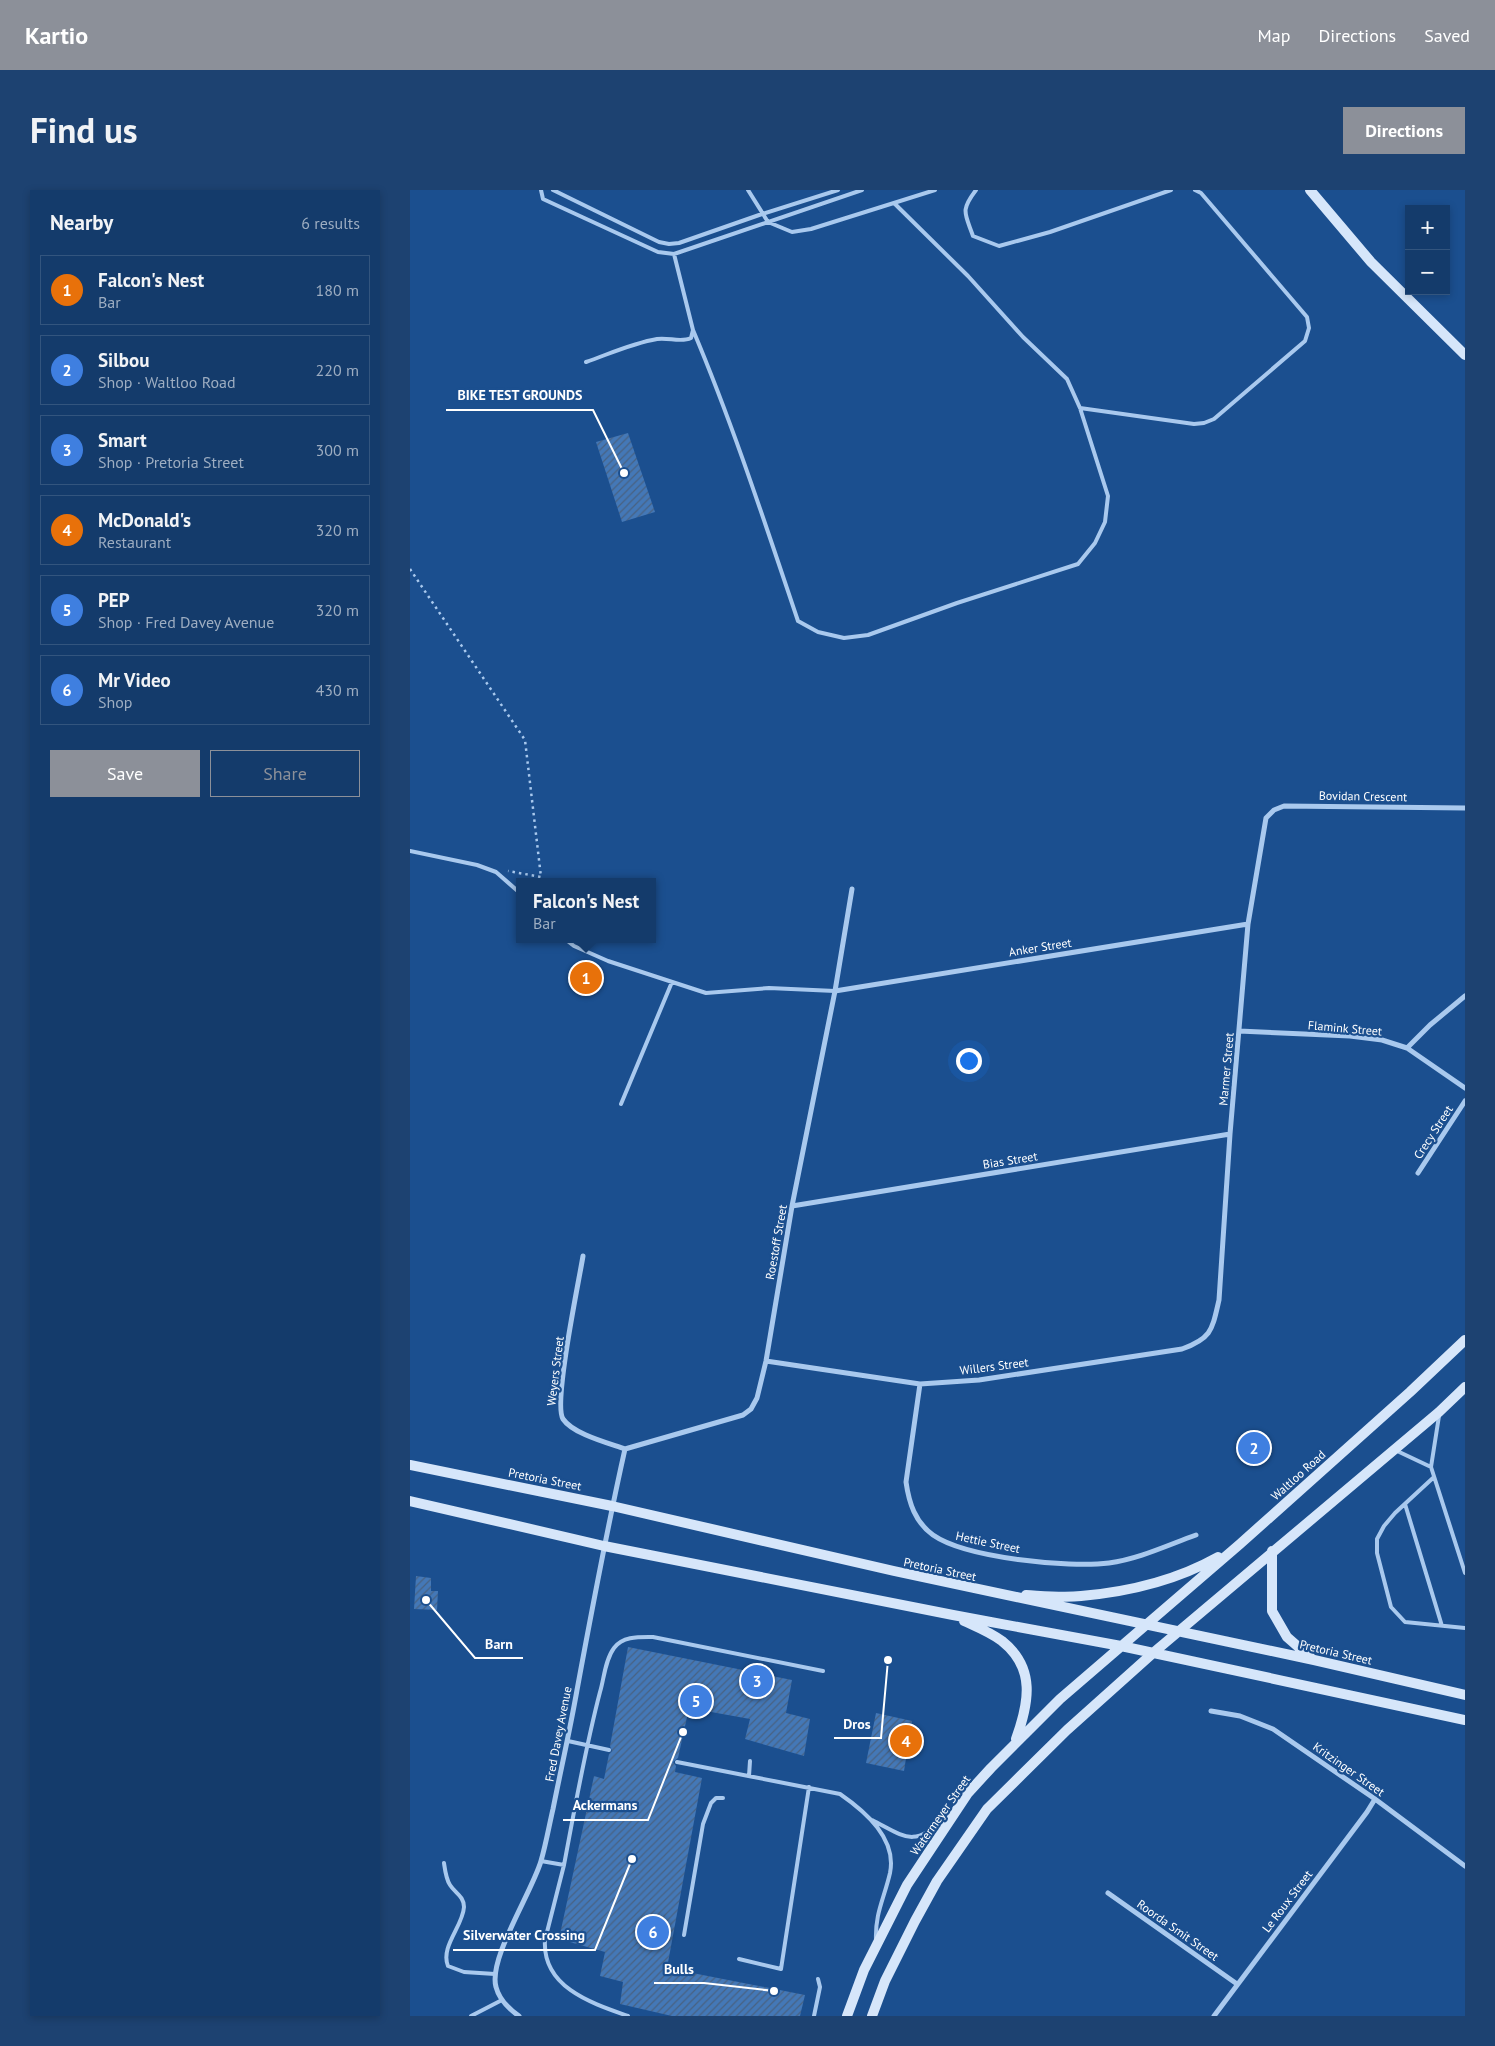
<!DOCTYPE html>
<html lang="en">
<head>
<meta charset="utf-8">
<style>
  :root { --surface:#143b6b; --page:#1d4271; --text:#f1f3f6; --muted:#9dadc1; --line:#33557e; --accent:#8c9099 }
  body { margin:0; font-family:"PT Sans",sans-serif; background:var(--page); color:var(--text) }
  .controls { position:absolute; right:15px; top:15px; display:grid; overflow:hidden; border-radius:0px; box-shadow:0 2px 8px #0003 }
  .controls button { width:45px; height:45px; display:grid; place-items:center; padding:0; border:0; border-bottom:1px solid var(--line); background:var(--surface); color:var(--text); font:25px sans-serif }
  .you { position:absolute; left:558px; top:870px; width:18px; height:18px; margin:-12px; border:4px solid #fff; border-radius:50%; background:#1a73e8; box-shadow:0 0 0 8px #1a73e833 }
  .badge { display:grid; place-items:center; width:32px; height:32px; border-radius:50%; background:var(--accent); color:#fff; font-size:16px; font-weight:700 }
  .pin { position:absolute; translate:-50% -50%; border:2px solid #fff; box-shadow:0 1px 5px #0006 }
  .popup { position:absolute; left:106px; top:688px; width:140px; height:65px; box-sizing:border-box; display:grid; place-content:center; border-radius:0px; background:var(--surface); filter:drop-shadow(0 1px 4px #0005); font-size:16px; white-space:nowrap; color:var(--muted) }
  .popup b { font-size:19px; color:var(--text) }
  .popup::after { content:''; position:absolute; left:50%; top:100%; margin-left:-10px; border:10px solid transparent; border-top-color:var(--surface) }
  .list { margin:0; padding:0; list-style:none }
  h2 { display:flex; justify-content:space-between; align-items:center; height:65px; margin:0; padding:0 20px; font-size:21px }
  h2 small { font-size:16px; font-weight:400; color:var(--muted) }
  .list li { display:grid; grid-template-columns:32px 1fr auto; gap:15px; align-items:center; box-sizing:border-box; height:70px; margin:0 10px 10px; padding:0 10px; border:1px solid var(--line); border-radius:0px }
  .list b { display:block; font-size:19px; white-space:nowrap }
  .list p { margin:0; font-size:16px; white-space:nowrap; color:var(--muted) }
  .list em { font-size:16px; font-style:normal; color:var(--muted) }
  .actions { display:flex; gap:10px; padding:15px 20px }
  .actions a { flex:1; padding:11px 0; border:1px solid var(--accent); border-radius:0px; text-align:center; font-size:18px; color:var(--accent) }
  .actions .main { background:var(--accent); color:#fff }
  .map { position:relative; flex:none; width:1055px; height:1826px; overflow:hidden; border-radius:0px }
  header { display:flex; align-items:center; gap:30px; box-sizing:border-box; height:70px; padding:0 25px; background:var(--accent); color:#fff }
  header strong { font-size:24px }
  nav { display:flex; gap:28px; margin-inline-start:auto; font-size:18px }
  .intro { display:flex; align-items:center; justify-content:space-between; box-sizing:border-box; height:120px; padding:0 30px }
  h1 { margin:0; font-size:35px }
  .button { padding:12px 22px; border-radius:0px; background:var(--accent); color:#fff; font-size:18px; font-weight:700 }
  main { display:flex; gap:30px; padding:0 30px }
  aside { flex:1; background:var(--surface); border-radius:0px; box-shadow:0 2px 8px #0003 }
  .map>svg:first-child { display:block }
</style>
</head>
<body>
<header>
<strong>Kartio</strong>
<nav><a>Map</a><a>Directions</a><a>Saved</a></nav>
</header>
<div class="intro"><h1>Find us</h1><a class="button">Directions</a></div>
<main>
<aside>
<h2>Nearby<small>6 results</small></h2>
<ul class="list">
<li><span class="badge" style="background:#e8710a">1</span><div><b>Falcon's Nest</b><p>Bar</p></div><em>180 m</em></li>
<li><span class="badge" style="background:#3f7fe0">2</span><div><b>Silbou</b><p>Shop · Waltloo Road</p></div><em>220 m</em></li>
<li><span class="badge" style="background:#3f7fe0">3</span><div><b>Smart</b><p>Shop · Pretoria Street</p></div><em>300 m</em></li>
<li><span class="badge" style="background:#e8710a">4</span><div><b>McDonald's</b><p>Restaurant</p></div><em>320 m</em></li>
<li><span class="badge" style="background:#3f7fe0">5</span><div><b>PEP</b><p>Shop · Fred Davey Avenue</p></div><em>320 m</em></li>
<li><span class="badge" style="background:#3f7fe0">6</span><div><b>Mr Video</b><p>Shop</p></div><em>430 m</em></li>
</ul>
<div class="actions"><a class="main">Save</a><a>Share</a></div>
</aside>
<div class="map">
<svg width="1055" height="1826" viewBox="0 0 1055 1826">
  <defs>
    <pattern id="building-hatch" width="6" height="6" patternUnits="userSpaceOnUse" patternTransform="scale(1.25)"><rect width="6" height="6" fill="#4478b7"/><path d="M-1 1l2-2M0 6l6-6M5 7l2-2" fill="none" stroke="#486282"/></pattern>
  </defs>
  <rect width="100%" height="100%" fill="#1b4f8f"/>
  <path fill="url(#building-hatch)" d="M218,243L245,322L212,332L186,252Z
    M6,1386L21,1388V1401H28L27,1420L4,1419Z
    M218,1457L382,1490L376,1523L400,1529L394,1566L335,1549L340,1529L279,1518L268,1568L263,1572L266,1576L265,1582L292,1588L257,1778L395,1805L390,1826H262L210,1814L213,1792L190,1786L195,1762L149,1749L184,1586L194,1589L199,1564L202,1561L200,1556Z
    M466,1523L502,1531L494,1581L456,1573Z"/>
  <g fill="none" stroke-linecap="round" stroke-linejoin="round">
    <path stroke="#a9c9ee" stroke-width="2.5" stroke-dasharray="2.5 4" stroke-linecap="butt" d="M0,379L115,550L131,687L98,681"/>
    <path stroke="#a9c9ee" stroke-width="4" d="M131,0L133,9L248,62L264,64L452,0
      M143,0L249,52L259,54L269,53L352,24L428,0
      M338,0L358,32L382,42L401,39L525,0
      M566,0C550,21 555,23 563,46L589,56L640,42L761,0
      M283,140C323,235 355,333 388,431L408,442L434,448L458,445L547,413L668,374L685,353L695,332L698,306L670,218L657,189L613,147L558,86L485,14
      M176,172C199,164 223,153 247,149C258,147 271,153 281,148L283,140L264,64
      M670,218L784,234L794,233L804,229L895,151L899,138L897,127L791,3L785,0
      M0,661L67,675L86,682L110,703
      M155,749L164,756L198,771L296,803L359,798L425,801
      M211,914L262,792
      M1029,1226L1021,1277L1055,1383
      M985,1260L1021,1277
      M1024,1287L985,1323L974,1336L967,1349V1363L981,1417L995,1432L1055,1438
      M995,1314L1032,1436
      M158,1551L199,1560
      M267,1572L430,1604C456,1622 487,1649 480,1683C474,1709 465,1723 466,1750
      M339,1586L340,1571
      M462,1630C497,1648 502,1657 536,1629
      M131,1671L154,1675L135,1750C132,1797 181,1813 218,1826
      M34,1673C35,1680 36,1689 40,1695C45,1703 54,1706 54,1717C53,1736 30,1757 38,1776L54,1782L85,1784
      M154,1675C165,1617 175,1559 190,1502C194,1489 195,1470 204,1458C213,1446 229,1447 243,1447L413,1481
      M274,1745L293,1634L301,1613L306,1608H313
      M329,1769L371,1779L399,1597
      M61,1826L92,1810
      M404,1826L410,1797L408,1789"/>
    <path stroke="#a9c9ee" stroke-width="5" d="M425,801L838,734
      M829,841L940,846L972,850L997,858L1055,898
      M997,858L1020,835L1055,806
      M1008,983L1055,911
      M382,1016L820,944
      M173,1066C169,1091 143,1214 153,1229C163,1244 198,1253 215,1259
      M356,1171L510,1194L569,1190L772,1159C802,1148 802,1140 809,1110L820,944L838,734L856,628L864,620L874,616L1055,618
      M510,1194L496,1292C499,1313 505,1332 523,1345C556,1368 658,1378 699,1373C729,1369 758,1355 786,1345
      M801,1521L830,1526L863,1539L965,1609L1055,1676
      M698,1703L827,1794
      M109,1826C99,1819 89,1809 86,1797C78,1769 122,1702 131,1671C136,1654 139,1636 143,1619C151,1579 160,1540 167,1500C182,1419 197,1339 215,1259L333,1225L341,1219L347,1208L356,1171L382,1016L425,801L442,699
      M804,1826L957,1622L965,1609"/>
    <path stroke="#d6e6fa" stroke-width="10" d="M900,0L961,72L1055,165
      M0,1275L202,1316L484,1381L904,1470L1055,1505
      M0,1311L194,1356L543,1425L711,1456L1055,1530
      M862,1361V1421L877,1447L901,1468
      M616,1405C634,1406 653,1408 671,1406C717,1402 767,1390 808,1367
      M554,1431C567,1437 580,1442 592,1451C626,1478 619,1513 606,1549
      M437,1826L454,1780L497,1695L558,1603L581,1578L650,1509L830,1354L1000,1202L1055,1150
      M462,1826L475,1791L505,1731L527,1691L577,1619L657,1540L743,1463L1029,1222L1055,1197"/>
  </g>
  <g text-anchor="middle" dominant-baseline="central" stroke-width="4.5" stroke-linejoin="round" paint-order="stroke">
    <g font-size="12" fill="#fff" stroke="#1b4f8f">
      <text transform="translate(953 606) rotate(1)">Bovidan Crescent</text>
      <text transform="translate(630 757) rotate(-9)">Anker Street</text>
      <text transform="translate(935 838) rotate(5)">Flamink Street</text>
      <text transform="translate(816 879) rotate(-85)">Marmer Street</text>
      <text transform="translate(1023 942) rotate(-57)">Crecy Street</text>
      <text transform="translate(600 970) rotate(-9)">Bias Street</text>
      <text transform="translate(366 1052) rotate(-80)">Roestoff Street</text>
      <text transform="translate(584 1176) rotate(-7)">Willers Street</text>
      <text transform="translate(145 1181) rotate(-83)">Weyers Street</text>
      <text transform="translate(888 1285) rotate(-42)">Waltloo Road</text>
      <text transform="translate(135 1289) rotate(11)">Pretoria Street</text>
      <text transform="translate(578 1352) rotate(12)">Hettie Street</text>
      <text transform="translate(530 1379) rotate(12)">Pretoria Street</text>
      <text transform="translate(926 1462) rotate(13)">Pretoria Street</text>
      <text transform="translate(148 1544) rotate(-79)">Fred Davey Avenue</text>
      <text transform="translate(939 1579) rotate(35)">Kritzinger Street</text>
      <text transform="translate(530 1625) rotate(-55)">Watermeyer Street</text>
      <text transform="translate(877 1711) rotate(-53)">Le Roux Street</text>
      <text transform="translate(768 1740) rotate(35)">Roorda Smit Street</text>
    </g>
  </g>
  <path fill="none" stroke="#fff" stroke-width="2" d="M214 283L183 220H36M16 1410L65 1468H113M478 1470L471 1548H424M273 1542L238 1630H153M222 1669L185 1760H43M364 1801L294 1793H244"/>
  <g fill="#fff" stroke="#1b4f8f" stroke-width="2">
    <circle cx="214" cy="283" r="5"/>
    <circle cx="16" cy="1410" r="5"/>
    <circle cx="478" cy="1470" r="5"/>
    <circle cx="273" cy="1542" r="5"/>
    <circle cx="222" cy="1669" r="5"/>
    <circle cx="364" cy="1801" r="5"/>
  </g>
  <g font-size="14" text-anchor="middle" font-weight="bold" fill="#fff" stroke="#1b4f8f" stroke-width="4.5" stroke-linejoin="round" paint-order="stroke">
    <text x="110" y="210">BIKE TEST GROUNDS</text>
    <text x="89" y="1459">Barn</text>
    <text x="447" y="1539">Dros</text>
    <text x="195" y="1620">Ackermans</text>
    <text x="114" y="1750">Silverwater Crossing</text>
    <text x="269" y="1784">Bulls</text>
  </g>
</svg>
<div class="controls">
<button>+</button>
<button>−</button>
</div>
<div class="you"></div>
<div class="pin badge" style="left:176px;top:788px;background:#e8710a">1</div>
<div class="popup"><b>Falcon's Nest</b>Bar</div>
<div class="pin badge" style="left:844px;top:1258px;background:#3f7fe0">2</div>
<div class="pin badge" style="left:347px;top:1491px;background:#3f7fe0">3</div>
<div class="pin badge" style="left:496px;top:1551px;background:#e8710a">4</div>
<div class="pin badge" style="left:286px;top:1511px;background:#3f7fe0">5</div>
<div class="pin badge" style="left:243px;top:1742px;background:#3f7fe0">6</div>
</div>
</main>
</body>
</html>
